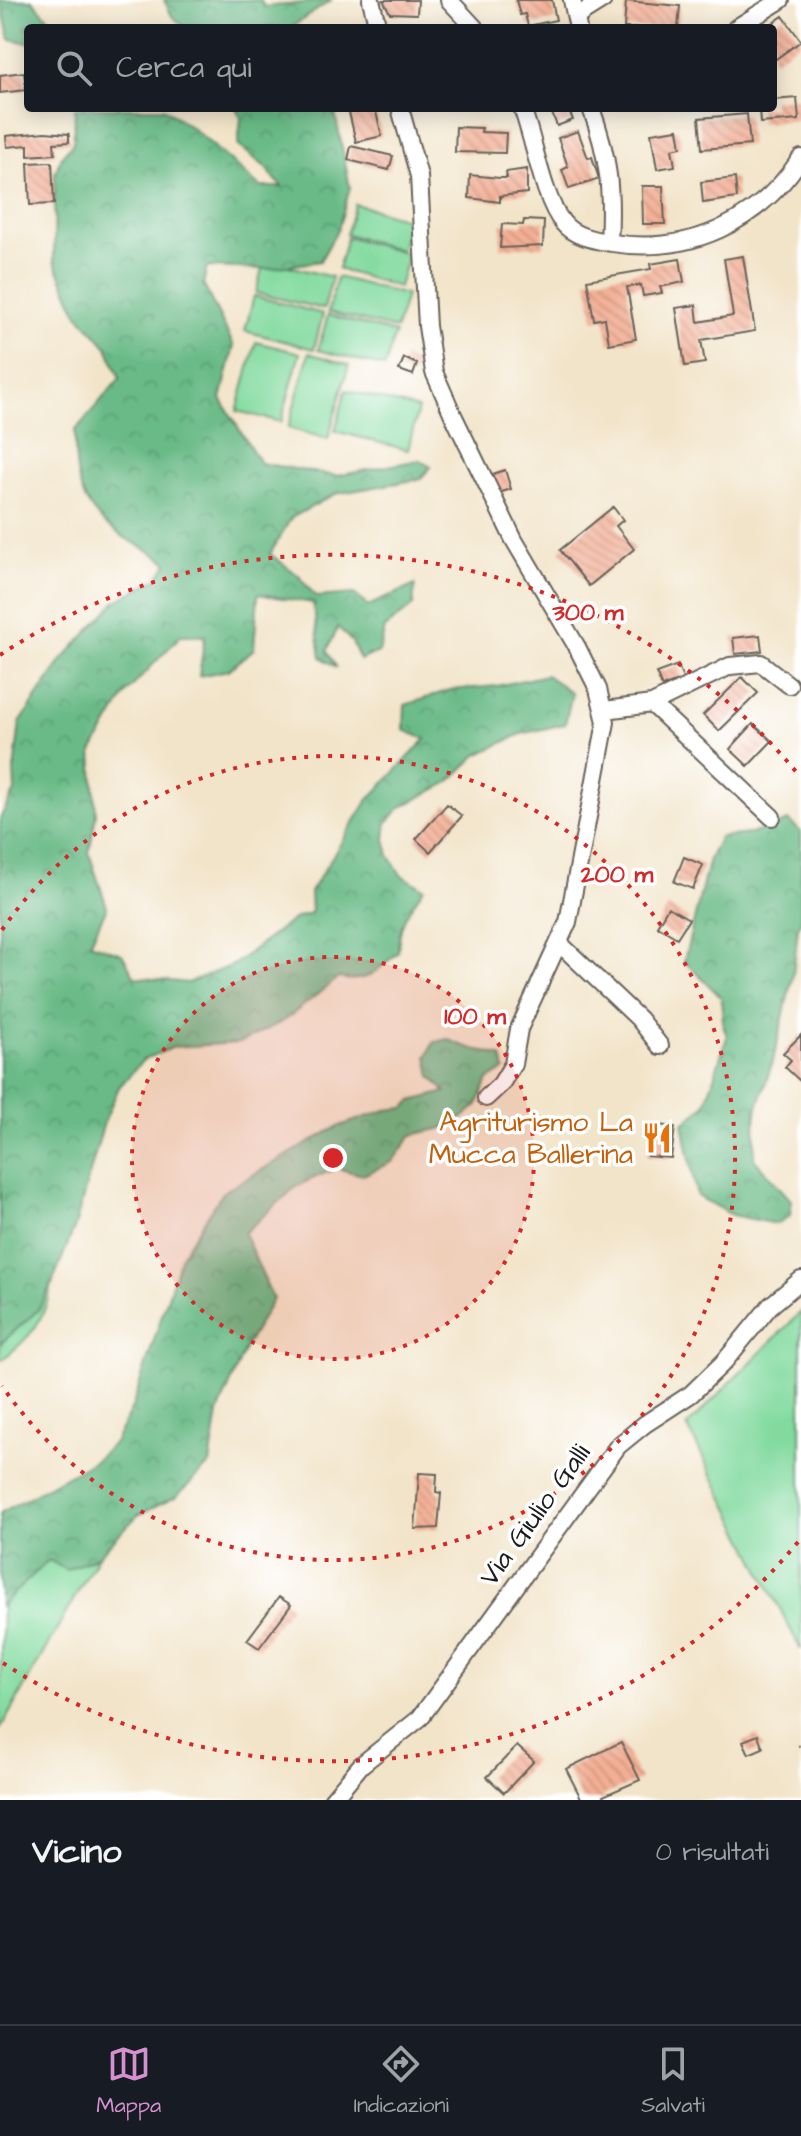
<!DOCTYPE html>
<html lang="it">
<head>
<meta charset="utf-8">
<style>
  :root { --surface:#171b24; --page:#242831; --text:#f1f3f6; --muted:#9ea1a6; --line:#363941; --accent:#d690ce }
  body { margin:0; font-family:"Architects Daughter",sans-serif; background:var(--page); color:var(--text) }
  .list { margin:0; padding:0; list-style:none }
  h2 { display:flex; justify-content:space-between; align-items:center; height:104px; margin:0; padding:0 32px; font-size:34px }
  h2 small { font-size:26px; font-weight:400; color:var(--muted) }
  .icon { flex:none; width:44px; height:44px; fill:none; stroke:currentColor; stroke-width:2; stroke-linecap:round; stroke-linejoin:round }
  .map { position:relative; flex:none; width:801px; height:1800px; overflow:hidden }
  .search { position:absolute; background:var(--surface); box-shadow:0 4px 20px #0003; left:24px; right:24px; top:24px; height:88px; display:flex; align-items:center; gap:20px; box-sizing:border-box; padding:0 28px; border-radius:8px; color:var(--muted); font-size:30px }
  .sheet { height:224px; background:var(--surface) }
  nav { display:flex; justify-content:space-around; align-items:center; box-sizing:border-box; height:112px; border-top:2px solid var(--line); background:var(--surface); font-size:22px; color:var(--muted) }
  nav a { display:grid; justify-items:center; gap:4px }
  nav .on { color:var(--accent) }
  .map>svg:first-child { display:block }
</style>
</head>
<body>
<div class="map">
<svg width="801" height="1800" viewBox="0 0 801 1800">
  <defs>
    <pattern id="forest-crowns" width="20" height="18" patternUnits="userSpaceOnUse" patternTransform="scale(2)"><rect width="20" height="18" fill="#69ba86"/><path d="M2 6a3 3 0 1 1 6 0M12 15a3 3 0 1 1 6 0" fill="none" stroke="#5a9f73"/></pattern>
    <pattern id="building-back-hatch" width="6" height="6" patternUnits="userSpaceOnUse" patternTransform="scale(2)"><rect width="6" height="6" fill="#f3af95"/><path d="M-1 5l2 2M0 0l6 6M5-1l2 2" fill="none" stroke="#d09680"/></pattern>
  </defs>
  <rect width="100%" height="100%" fill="#fff"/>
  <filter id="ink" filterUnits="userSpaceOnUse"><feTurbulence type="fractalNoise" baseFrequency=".0125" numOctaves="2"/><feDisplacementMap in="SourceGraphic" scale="16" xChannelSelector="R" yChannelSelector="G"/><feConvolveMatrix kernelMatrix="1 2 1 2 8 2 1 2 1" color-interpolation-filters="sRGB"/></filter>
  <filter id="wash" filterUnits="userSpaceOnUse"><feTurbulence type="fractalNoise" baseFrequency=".006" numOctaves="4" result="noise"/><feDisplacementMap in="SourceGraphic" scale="32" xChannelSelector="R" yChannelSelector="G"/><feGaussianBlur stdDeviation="1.8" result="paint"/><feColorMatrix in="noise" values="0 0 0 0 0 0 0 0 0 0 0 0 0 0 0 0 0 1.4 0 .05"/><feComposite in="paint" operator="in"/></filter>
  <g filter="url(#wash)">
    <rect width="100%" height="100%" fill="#f2e4c9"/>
    <path fill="#82da9f" stroke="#4f7b5e" stroke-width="2" d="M355,204L410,220L401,250L346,234Z
      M347,237L408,254L399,287L338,269Z
      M264,260L332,277L324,309L256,293Z
      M337,277L406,295L396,329L328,312Z
      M254,296L323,314L314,349L245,331Z
      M328,315L395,333L385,367L318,350Z
      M256,342L300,353L281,422L237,411Z
      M309,353L349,365L328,439L288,428Z
      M346,390L418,409L408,450L335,431Z
      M53,1281C43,1322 34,1335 0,1361V1344L38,1310Z
      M801,1312V1650L687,1426Z
      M98,1556L0,1730L2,1603L49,1560L66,1570Z"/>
    <path fill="url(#forest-crowns)" stroke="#426b51" stroke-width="2" d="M0,0H32L58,28H28V43L10,39Z
      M164,0H261L264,7L332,0L290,28H186L172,16Z
      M75,108H164L196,131L260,187H282L264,166L238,145L241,118L236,108H334L350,188L338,229L320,261L267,269L207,267L203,284L234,346L221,399L260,463L336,476L419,460L431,467L420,479L335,494L291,518L270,554L298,575L316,597L354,594L368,606L415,585L413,606L385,628L379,652L360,660L352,642L338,627L327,651L337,668L321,657L313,603L258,594L254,649L228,670L199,676L205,636L181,635L127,692L92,752L96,815L89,853L107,907L90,943L122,954L135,977L188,983L233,965L295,918L311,913L310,892L368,800L426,739L404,730L405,705L450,690L497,686L546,675L572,693L565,724L521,734L477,755L448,783L401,807L387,822L385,839L389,855L401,875L424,888C407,913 399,921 398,952C377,971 367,984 338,978L284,1021L239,1043L174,1047L143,1060L119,1087L104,1122L75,1226L53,1281L38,1310L0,1344V818L15,791L14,770L20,723L62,660L116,601L157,579L168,563C153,551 135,545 119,534C77,507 75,476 75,431L120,378L107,347L78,314L54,261L55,174L61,157L73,143Z
      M789,821L801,832V922L798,927L793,975L774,1057L756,1113L754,1159L791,1200L790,1216L776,1224L732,1215L697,1196L683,1124L705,1105L727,1037L723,1024L721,997L684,961L709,859L720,837L750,834Z
      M448,1039C465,1049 484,1050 502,1057L505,1070L488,1080L477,1106L452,1126L412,1135L392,1162L363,1175L336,1168L297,1186L244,1233L273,1299L245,1348L218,1413L210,1464L176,1497L138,1515L98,1556L66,1570L49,1560L0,1606V1513L94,1461L114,1443L132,1408L181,1256L223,1192L337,1127L386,1110L404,1108L412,1101L446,1092L431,1076L427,1056L434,1042Z"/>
    <g id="blocks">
      <path fill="url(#building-back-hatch)" d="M383,0H418L417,14L390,13Z
        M516,0H552L556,20L528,26L525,14L520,15Z
        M626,1L680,6L678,28H624Z
        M783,16L801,41L773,61V28H766Z
        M24,72L26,90L0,93V75Z
        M797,98L799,120L760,123L759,108H773V100Z
        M348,108H375L382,136L356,142Z
        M550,108H568L573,120L557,126Z
        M747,114L750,145L702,149L699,118Z
        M456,127L482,128L481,132L506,133L505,153L455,152Z
        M678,129L681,147L672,149L675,166L657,169L651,133Z
        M578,131L588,158L592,157L599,179L569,189L562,170L568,167L558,138Z
        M45,132L69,134V142L54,143L55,154L28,156V145L7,147L6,136Z
        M351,146L393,156L389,170L348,160Z
        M52,162L54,204L30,205L28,163Z
        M527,169V193L500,196V202L469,198L470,175L500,178H507L506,172Z
        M735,178L737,198L703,203L701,182Z
        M642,186H663L665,224H643Z
        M524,220L544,221L543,246L500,248L502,224L523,225Z
        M743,256L755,331L701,340L705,363L685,366L676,308L696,305L698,322L733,316L724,259Z
        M680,259L684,282L660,287L662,293L643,296L641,285L627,287L636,339L609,344L605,318L594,320L587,280L651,269L650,264Z
        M404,358L417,364L413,375L399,370Z
        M505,470L511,489L496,494L490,475Z
        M613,507L623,520L616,526L634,549L589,586L560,550Z
        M760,635L762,651L735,654L733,638Z
        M678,665L683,679L662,687L656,673Z
        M742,677L758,693L719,731L703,715Z
        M753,724L772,741L748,766L730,749Z
        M447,804L462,816L430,852L416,839Z
        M684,857L703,865L693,889L674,882Z
        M668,907L689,919L677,938L657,926Z
        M801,1035V1082L785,1067L791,1060L783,1053Z
        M651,1124L675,1127L671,1158L647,1156Z
        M419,1473L437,1474L436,1492L441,1493L438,1528L415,1529Z
        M279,1597L291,1605L259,1648L247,1640Z
        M758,1735L763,1748L749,1754L743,1741Z
        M621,1742L640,1780L603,1796L605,1800H582L566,1769Z
        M517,1746L534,1761L504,1793L487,1777Z"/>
    </g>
  </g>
  <g filter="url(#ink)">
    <use href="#blocks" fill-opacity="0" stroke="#676259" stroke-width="2"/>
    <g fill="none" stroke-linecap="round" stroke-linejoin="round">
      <g stroke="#676259" stroke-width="20">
        <path id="street" d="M371,0L378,28
          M449,0L475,28
          M572,0L578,28
          M576,17L603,0
          M736,28L781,0
          M400,108L419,176L427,326L434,372L453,415L514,540L577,647L598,689L606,722L568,922L519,1029L513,1064L501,1084L486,1098
          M522,108C534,139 543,199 563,223C574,237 595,240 612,243C689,255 758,223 801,158
          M591,108C609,157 612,191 609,242
          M652,704L772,817
          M605,710L652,704L730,666L761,663L789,685
          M559,943L639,1019L660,1046
          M332,1800L361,1765L420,1718L618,1446L645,1424L691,1394L724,1362L770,1306L801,1280"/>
      </g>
      <path stroke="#676259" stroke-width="2" stroke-dasharray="2 6" stroke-linecap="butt" d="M798,1746L801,1745"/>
      <use href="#street" stroke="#fff" stroke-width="16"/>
    </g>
  </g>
  <circle cx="333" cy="1158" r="201" fill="#d62828" fill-opacity=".12"/>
  <g fill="none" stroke="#d62828" stroke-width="4" stroke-dasharray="4 8">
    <circle cx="333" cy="1158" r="201"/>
    <path d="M2 930A402 402 0 1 1 2 1386"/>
    <path d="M798 1542A603 603 0 0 1 0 1661M0 655A603 603 0 0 1 798 774"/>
  </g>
  <defs>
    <g id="restaurant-bare" transform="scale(2.4)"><path d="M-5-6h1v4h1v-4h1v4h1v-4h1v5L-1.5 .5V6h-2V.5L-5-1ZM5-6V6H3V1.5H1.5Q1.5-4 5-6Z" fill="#e8710a" stroke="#fff" stroke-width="2.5" paint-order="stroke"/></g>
  </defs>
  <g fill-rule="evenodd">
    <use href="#restaurant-bare" x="657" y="1138"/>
  </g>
  <g text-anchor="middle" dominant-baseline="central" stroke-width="7" stroke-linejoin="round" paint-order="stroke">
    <g font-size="28" fill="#c56008" stroke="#fff" text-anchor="end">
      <text x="633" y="1122">Agriturismo La<tspan x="633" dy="32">Mucca Ballerina</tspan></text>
    </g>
    <g font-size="28" fill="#1c1c1c" stroke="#fff">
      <text transform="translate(535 1515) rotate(-54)">Via Giulio Galli</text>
    </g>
  </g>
  <circle cx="333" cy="1158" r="12" fill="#d62828" stroke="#fff" stroke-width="4"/>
  <g font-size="24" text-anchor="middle" font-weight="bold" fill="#d62828" stroke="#fff" stroke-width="7" stroke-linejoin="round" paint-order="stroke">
    <text x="588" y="620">300 m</text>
    <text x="617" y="882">200 m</text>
    <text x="475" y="1024">100 m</text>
  </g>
</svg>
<div class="search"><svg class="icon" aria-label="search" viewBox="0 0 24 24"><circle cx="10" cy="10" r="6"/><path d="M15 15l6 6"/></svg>Cerca qui</div>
</div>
<section class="sheet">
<h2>Vicino<small>0 risultati</small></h2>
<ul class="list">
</ul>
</section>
<nav>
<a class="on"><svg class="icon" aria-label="map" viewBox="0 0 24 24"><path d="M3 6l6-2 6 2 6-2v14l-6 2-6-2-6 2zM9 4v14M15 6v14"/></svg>Mappa</a>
<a><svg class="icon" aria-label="directions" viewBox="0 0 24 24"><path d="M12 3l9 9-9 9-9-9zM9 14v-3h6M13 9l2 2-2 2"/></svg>Indicazioni</a>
<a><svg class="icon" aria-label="saved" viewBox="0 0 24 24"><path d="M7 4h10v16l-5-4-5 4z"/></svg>Salvati</a>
</nav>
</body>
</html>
